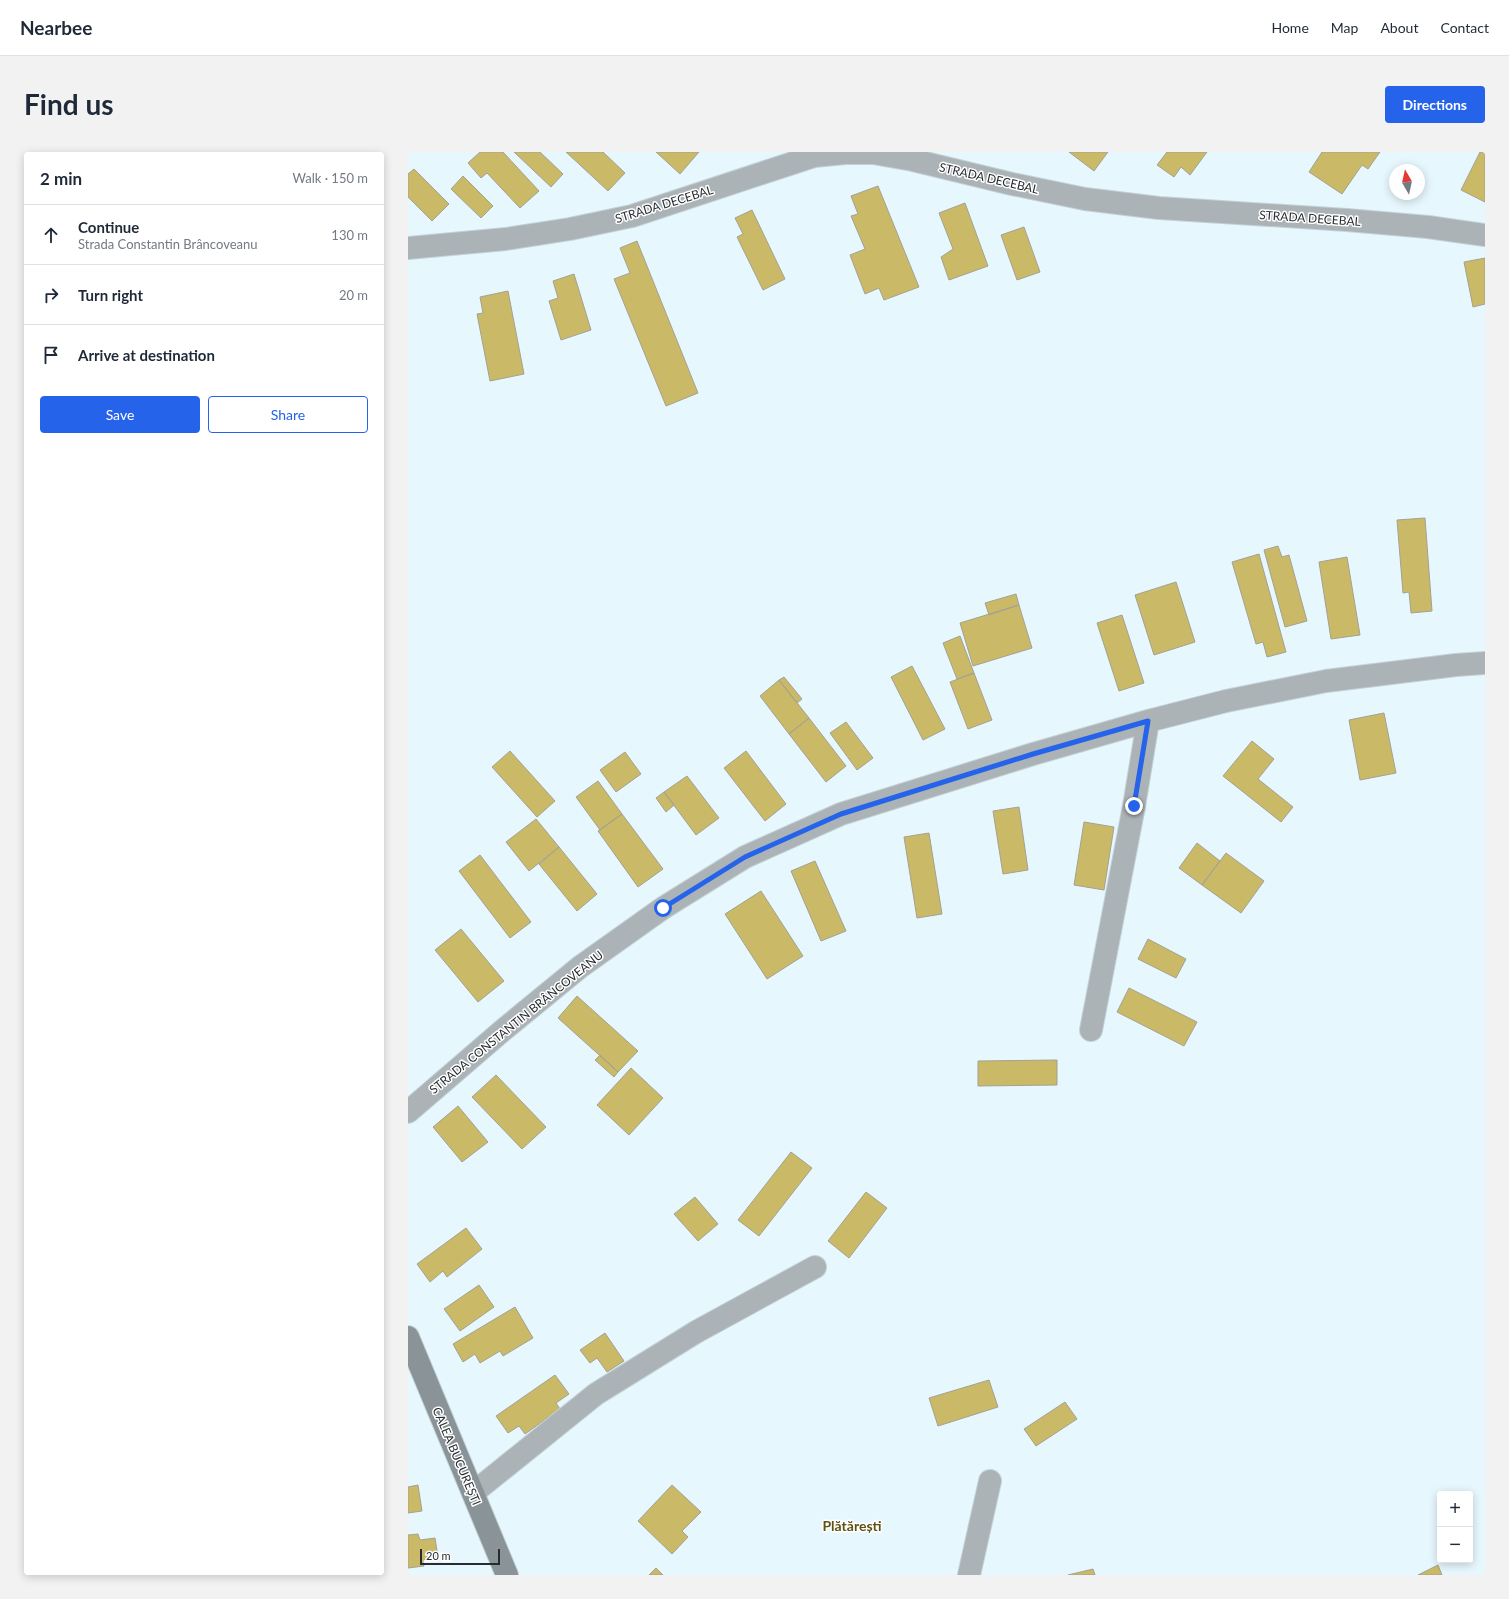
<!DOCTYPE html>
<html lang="en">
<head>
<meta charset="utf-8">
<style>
  :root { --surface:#fff; --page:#f2f2f3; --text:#1f2937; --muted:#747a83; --line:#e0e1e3; --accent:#2563eb }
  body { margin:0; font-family:Lato,sans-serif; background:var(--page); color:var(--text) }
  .controls { position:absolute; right:12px; bottom:12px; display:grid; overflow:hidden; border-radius:4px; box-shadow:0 2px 10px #0003 }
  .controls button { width:36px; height:36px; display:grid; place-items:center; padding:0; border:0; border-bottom:1px solid var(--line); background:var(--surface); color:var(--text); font:20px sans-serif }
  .compass { position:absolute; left:981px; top:12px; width:36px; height:36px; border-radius:50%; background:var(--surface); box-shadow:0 2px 10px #0003; rotate:351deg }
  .scale { position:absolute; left:12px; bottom:10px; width:80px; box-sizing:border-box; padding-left:4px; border:2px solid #262c2f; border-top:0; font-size:11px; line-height:14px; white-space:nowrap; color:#262c2f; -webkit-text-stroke:3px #fff; paint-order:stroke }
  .stop { position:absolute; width:12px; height:12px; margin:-9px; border:3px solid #2563eb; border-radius:50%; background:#fff }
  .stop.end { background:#2563eb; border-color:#fff; box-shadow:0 1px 4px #0008 }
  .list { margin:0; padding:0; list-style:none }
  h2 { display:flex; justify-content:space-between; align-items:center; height:52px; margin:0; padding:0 16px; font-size:17px }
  h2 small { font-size:13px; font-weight:400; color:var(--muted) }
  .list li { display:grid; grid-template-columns:26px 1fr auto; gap:12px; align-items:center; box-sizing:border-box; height:60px; padding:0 16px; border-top:1px solid var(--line) }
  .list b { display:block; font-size:15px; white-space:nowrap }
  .list p { margin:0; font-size:13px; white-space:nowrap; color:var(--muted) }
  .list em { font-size:13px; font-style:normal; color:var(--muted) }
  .actions { display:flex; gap:8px; padding:12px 16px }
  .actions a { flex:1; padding:9px 0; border:1px solid var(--accent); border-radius:4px; text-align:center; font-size:14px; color:var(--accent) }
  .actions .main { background:var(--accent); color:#fff }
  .icon { flex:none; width:22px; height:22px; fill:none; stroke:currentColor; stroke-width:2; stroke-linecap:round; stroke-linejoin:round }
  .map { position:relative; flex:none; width:1077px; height:1423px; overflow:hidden; border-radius:4px }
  header { display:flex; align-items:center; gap:24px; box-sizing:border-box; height:56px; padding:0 20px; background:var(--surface); border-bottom:1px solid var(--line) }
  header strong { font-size:19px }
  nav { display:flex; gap:22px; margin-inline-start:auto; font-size:14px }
  .intro { display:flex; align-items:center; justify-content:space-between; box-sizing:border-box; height:96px; padding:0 24px }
  h1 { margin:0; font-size:28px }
  .button { padding:10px 18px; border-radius:4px; background:var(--accent); color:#fff; font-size:14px; font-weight:700 }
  main { display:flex; gap:24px; padding:0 24px }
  aside { flex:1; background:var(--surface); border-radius:4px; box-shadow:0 2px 10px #0003 }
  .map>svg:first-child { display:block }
</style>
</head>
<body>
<header>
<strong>Nearbee</strong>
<nav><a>Home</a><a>Map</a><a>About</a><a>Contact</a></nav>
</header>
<div class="intro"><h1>Find us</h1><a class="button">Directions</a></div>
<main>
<aside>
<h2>2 min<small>Walk · 150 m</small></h2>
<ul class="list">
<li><svg class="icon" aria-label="ahead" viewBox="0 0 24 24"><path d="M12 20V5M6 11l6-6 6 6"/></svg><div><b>Continue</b><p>Strada Constantin Brâncoveanu</p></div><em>130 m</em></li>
<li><svg class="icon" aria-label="right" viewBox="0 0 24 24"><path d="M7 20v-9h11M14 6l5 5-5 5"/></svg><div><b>Turn right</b></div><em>20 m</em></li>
<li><svg class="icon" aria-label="arrive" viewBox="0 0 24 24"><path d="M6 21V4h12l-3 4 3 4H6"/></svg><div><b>Arrive at destination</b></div></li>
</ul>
<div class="actions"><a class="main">Save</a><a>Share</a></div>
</aside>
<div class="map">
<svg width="1077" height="1423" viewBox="0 0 1077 1423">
  <rect width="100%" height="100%" fill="#e6f7fd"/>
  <path fill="#cab966" stroke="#a4a193" d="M72,0H95L131,39L112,56L79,21L73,26L60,11Z
    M106,0H132L155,22L143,35Z
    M158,0H195L217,21L200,39Z
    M248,0H291L272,22Z
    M661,0H700L686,19Z
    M759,0H799L782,23L773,15L766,25L749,13Z
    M914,0H972L960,17L954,13L934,42L901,20Z
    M1072,0L1077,1V50L1053,38Z
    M6,17L41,52L24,69L0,45V22Z
    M55,24L85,54L73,66L43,37Z
    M470,34L511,135L476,148L471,136L457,142L442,103L457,97L443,64L450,62L443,44Z
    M557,51L580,114L541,128L533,105L545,97L531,61Z
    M344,58L377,127L355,138L329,85L335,82L327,66Z
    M616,75L632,120L609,128L593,83Z
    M229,89L290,241L258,254L206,127L222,121L212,96Z
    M1077,106V152L1065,155L1056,110Z
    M166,122L183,178L153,188L141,149L150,146L145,129Z
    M100,139L116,222L82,229L69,162L75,161L72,145Z
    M1017,366L1024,459L1003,461L1001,440L995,441L989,368Z
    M870,394L874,405L881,403L899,469L877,475L856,398Z
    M851,402L878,500L859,505L855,490L848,492L824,410Z
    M939,405L952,483L923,487L911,410Z
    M768,430L787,490L746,503L727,443Z
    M608,442L611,453L581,463L577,451Z
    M611,453L624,496L565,514L552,471Z
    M714,463L736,531L711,539L689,471Z
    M552,484L566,521L549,527L535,491Z
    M504,514L537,577L515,588L483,525Z
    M566,521L584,568L560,577L542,530Z
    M376,525L394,547L389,551L371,528Z
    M371,528L401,566L381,582L352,544Z
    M976,561L988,621L952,628L941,568Z
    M401,566L438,614L418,630L381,582Z
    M438,570L465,606L449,618L422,581Z
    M844,589L866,607L850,627L885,655L873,670L815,624Z
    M102,599L147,649L129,665L84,615Z
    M338,599L378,652L357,669L316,616Z
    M217,600L233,622L208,640L192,618Z
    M279,624L311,666L288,683L256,640Z
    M190,629L214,662L192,678L168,645Z
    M256,640L266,653L258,660L248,646Z
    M611,655L620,718L595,722L585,659Z
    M214,662L255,717L230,735L190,679Z
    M128,667L151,695L121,719L98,690Z
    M676,670L706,675L696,738L666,733Z
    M521,681L534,762L509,766L496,685Z
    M789,691L812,709L794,733L771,716Z
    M151,695L189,742L169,759L131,712Z
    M818,701L856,729L833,761L794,733Z
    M72,703L123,770L102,786L51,719Z
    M407,709L438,779L413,789L383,719Z
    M353,739L395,804L359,827L317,762Z
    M53,777L96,829L70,850L27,798Z
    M740,787L778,807L768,826L730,807Z
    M721,836L789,870L776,894L709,860Z
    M169,844L230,899L210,920L150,866Z
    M192,903L210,920L206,925L187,908Z
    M649,908V933L570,934V909Z
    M223,916L255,946L221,983L189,953Z
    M88,923L138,975L114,997L64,945Z
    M50,954L80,990L54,1010L25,975Z
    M383,1000L404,1016L351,1084L330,1068Z
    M458,1040L479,1056L441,1106L420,1089Z
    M287,1045L310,1072L290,1089L266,1062Z
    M58,1076L74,1097L39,1125L35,1119L22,1130L9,1112Z
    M71,1133L86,1155L52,1179L36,1157Z
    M107,1155L125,1186L95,1204L92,1199L72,1211L67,1202L55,1210L45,1192Z
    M197,1181L216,1209L199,1220L189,1206L182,1211L172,1198Z
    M147,1223L161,1242L148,1251L152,1257L117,1282L111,1274L100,1281L88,1264Z
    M581,1228L590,1255L530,1274L521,1246Z
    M657,1250L669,1267L628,1294L616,1277Z
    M10,1333L14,1359L0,1361V1335Z
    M264,1333L293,1360L274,1379L280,1385L264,1402L230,1369Z
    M10,1382L12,1388L27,1386L30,1405L15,1408L16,1414L0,1416V1383Z
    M1030,1413L1034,1423H1010Z
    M248,1416L255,1423H241Z
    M685,1417L687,1423H660Z"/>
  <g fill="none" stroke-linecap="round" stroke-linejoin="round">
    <g stroke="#c3d2d8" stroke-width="24">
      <path id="minor" d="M0,96L98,87L162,77L224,64L406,4L437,1H465L505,8L604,32L677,47L751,56L939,68L1020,75L1077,83
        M683,878L726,654L740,569
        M0,960L94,879L172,815L255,756L337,705L433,662L625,602L740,569L818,549L918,529L1048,513L1077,511
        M65,1341L188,1242L288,1180L407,1115
        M561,1423L582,1329"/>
    </g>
    <g stroke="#c3d2d8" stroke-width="24">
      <path id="secondary" d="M0,1185L99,1423"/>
    </g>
    <use href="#minor" stroke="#acb3b6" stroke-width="22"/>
    <use href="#secondary" stroke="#8a9498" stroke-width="22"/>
  </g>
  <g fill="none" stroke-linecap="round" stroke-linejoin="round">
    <path stroke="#2563eb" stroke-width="5" d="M255,756L337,705L433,662L625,602L740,569L726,654"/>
  </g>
  <g text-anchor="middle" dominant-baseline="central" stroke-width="3" stroke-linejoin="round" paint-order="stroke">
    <g font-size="12" fill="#262c2f" stroke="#fff">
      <text transform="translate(581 26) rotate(13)">STRADA DECEBAL</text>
      <text transform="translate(256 52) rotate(-17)">STRADA DECEBAL</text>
      <text transform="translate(902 66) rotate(4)">STRADA DECEBAL</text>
      <text transform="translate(108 870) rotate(-39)">STRADA CONSTANTIN BRÂNCOVEANU</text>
      <text transform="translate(49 1304) rotate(67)">CALEA BUCUREȘTI</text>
    </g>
    <g font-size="14" font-weight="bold" fill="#5e5214" stroke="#fff">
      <text x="444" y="1373">Plătărești</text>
    </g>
  </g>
</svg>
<div class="controls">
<button>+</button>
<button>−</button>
</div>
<svg class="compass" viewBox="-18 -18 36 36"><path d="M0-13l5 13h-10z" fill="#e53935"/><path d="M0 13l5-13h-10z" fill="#747a83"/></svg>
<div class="scale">20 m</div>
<div class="stop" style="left:255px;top:756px"></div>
<div class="stop end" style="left:726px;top:654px"></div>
</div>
</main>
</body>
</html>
